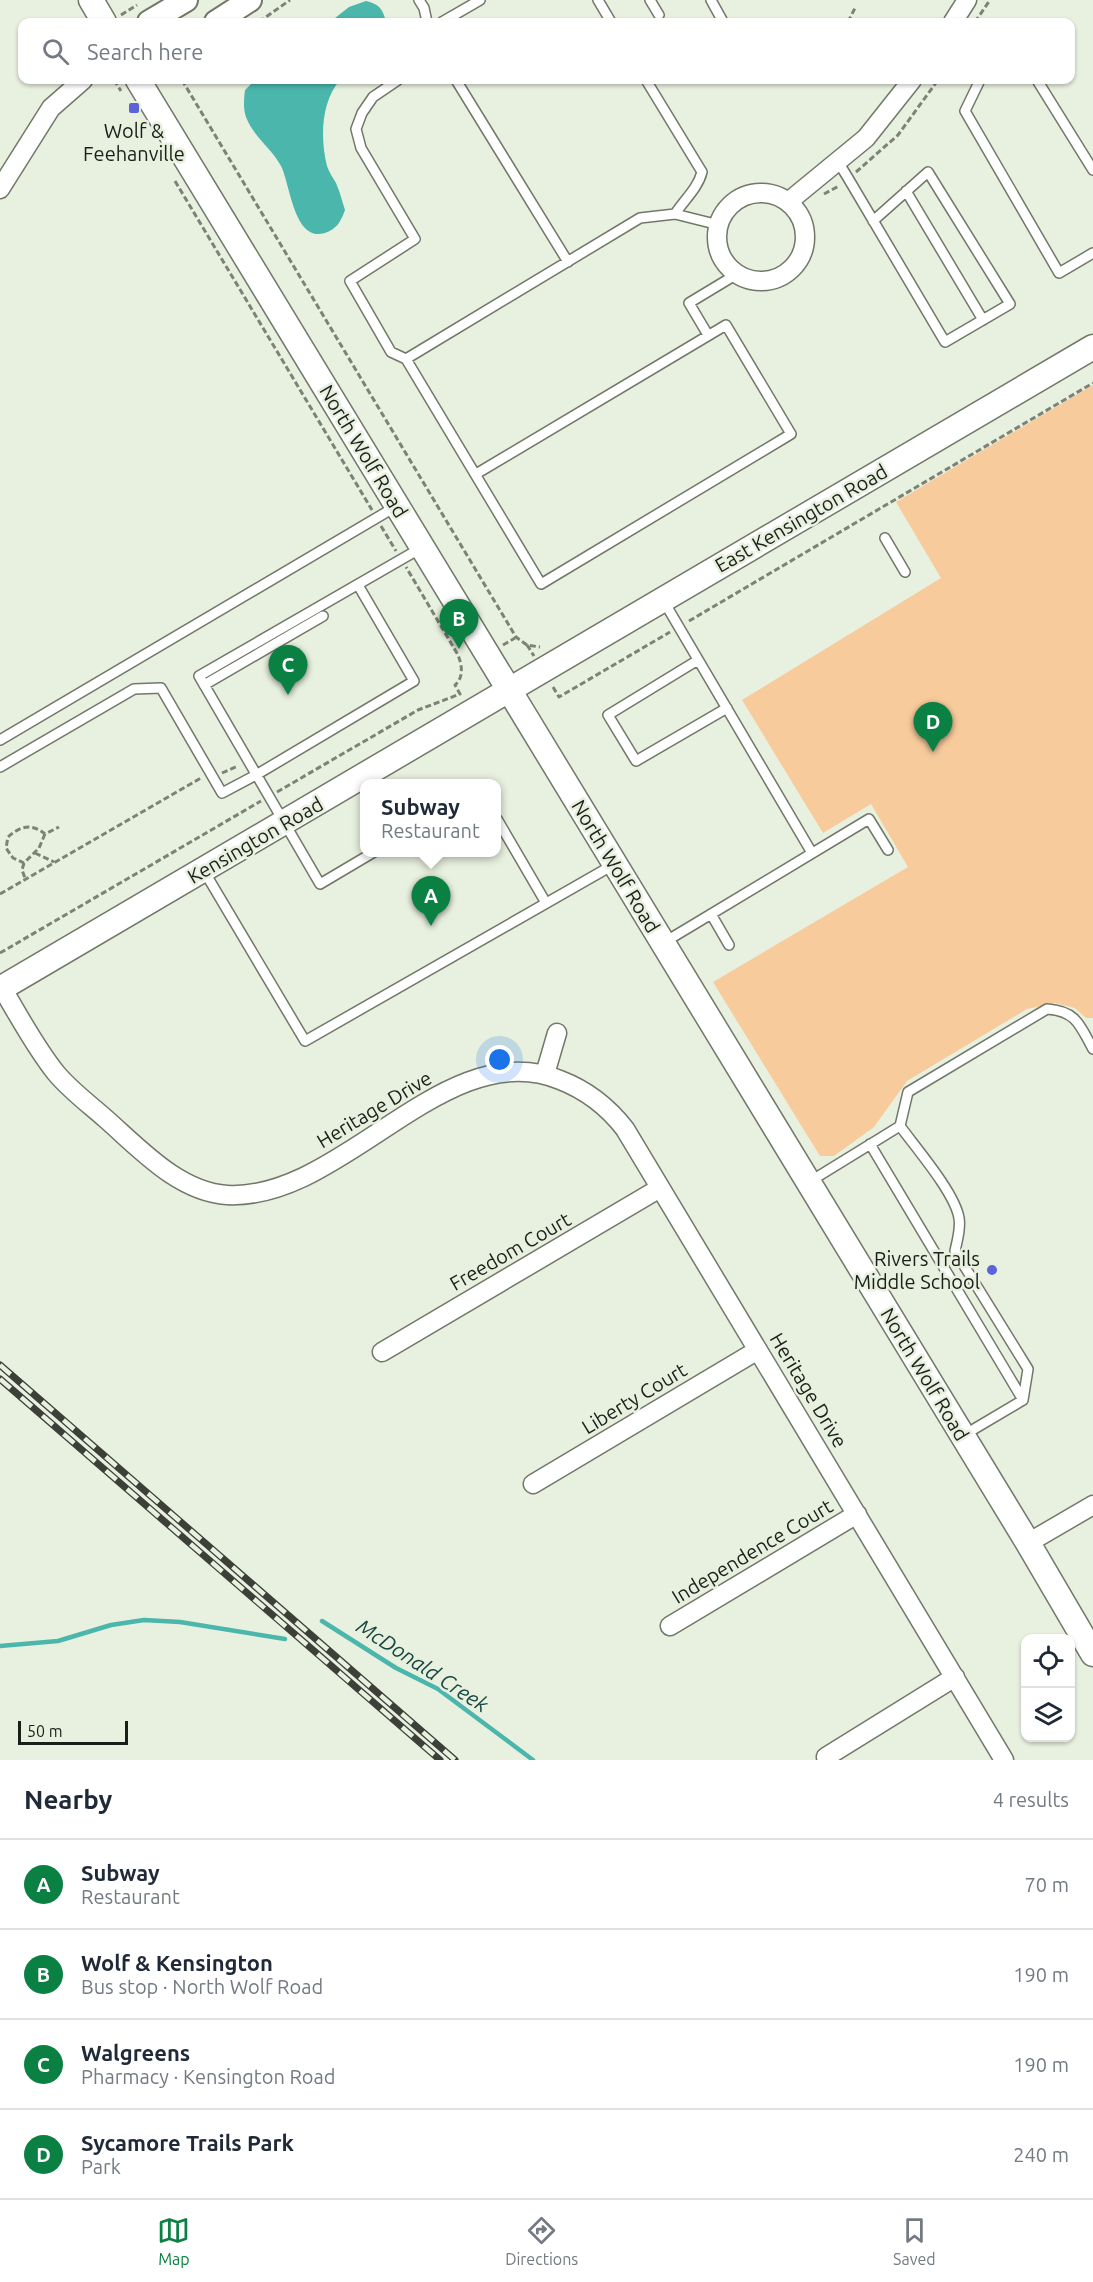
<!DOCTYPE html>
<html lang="en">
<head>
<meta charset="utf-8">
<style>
  :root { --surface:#fff; --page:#f2f2f3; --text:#1f2937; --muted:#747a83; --line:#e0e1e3; --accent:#0b8043 }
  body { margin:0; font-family:Ubuntu,sans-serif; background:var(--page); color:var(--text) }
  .controls { position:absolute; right:18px; bottom:18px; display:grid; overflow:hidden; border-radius:12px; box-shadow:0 2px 4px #0004 }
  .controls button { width:54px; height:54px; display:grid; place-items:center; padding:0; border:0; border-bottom:2px solid var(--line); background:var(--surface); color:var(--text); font:30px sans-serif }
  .scale { position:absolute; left:18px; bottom:15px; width:110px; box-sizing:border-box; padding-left:6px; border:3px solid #1c1f19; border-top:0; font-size:16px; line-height:21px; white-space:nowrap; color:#1c1f19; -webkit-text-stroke:4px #e8f0df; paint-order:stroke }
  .you { position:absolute; left:500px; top:1060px; width:21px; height:21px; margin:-15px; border:4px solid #fff; border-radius:50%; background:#1a73e8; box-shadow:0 0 0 9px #1a73e833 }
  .badge { display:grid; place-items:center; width:39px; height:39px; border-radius:50%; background:var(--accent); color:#fff; font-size:20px; font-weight:700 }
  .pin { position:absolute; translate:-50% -50px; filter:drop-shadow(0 2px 3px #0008) }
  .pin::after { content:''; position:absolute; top:32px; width:21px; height:18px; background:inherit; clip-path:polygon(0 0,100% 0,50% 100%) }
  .popup { position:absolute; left:360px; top:779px; width:141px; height:78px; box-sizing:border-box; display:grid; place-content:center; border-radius:12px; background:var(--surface); filter:drop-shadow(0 2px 4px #0005); font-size:20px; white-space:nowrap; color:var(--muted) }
  .popup b { font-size:22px; color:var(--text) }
  .popup::after { content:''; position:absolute; left:50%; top:100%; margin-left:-12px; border:12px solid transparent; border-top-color:var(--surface) }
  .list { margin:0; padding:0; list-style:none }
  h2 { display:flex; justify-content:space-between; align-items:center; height:78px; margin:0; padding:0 24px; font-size:26px }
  h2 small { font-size:20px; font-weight:400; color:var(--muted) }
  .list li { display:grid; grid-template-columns:39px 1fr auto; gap:18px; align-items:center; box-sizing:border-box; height:90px; padding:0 24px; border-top:2px solid var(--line) }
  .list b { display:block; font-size:22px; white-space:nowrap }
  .list p { margin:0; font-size:20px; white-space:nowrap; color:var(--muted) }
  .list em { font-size:20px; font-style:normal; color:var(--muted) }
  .icon { flex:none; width:33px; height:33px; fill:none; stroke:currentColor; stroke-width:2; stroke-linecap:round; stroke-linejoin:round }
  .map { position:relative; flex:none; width:1093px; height:1760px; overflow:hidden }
  .search { position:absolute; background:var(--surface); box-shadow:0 2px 4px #0004; left:18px; right:18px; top:18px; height:66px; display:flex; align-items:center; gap:15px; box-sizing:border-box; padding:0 21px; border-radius:12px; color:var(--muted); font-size:22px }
  .sheet { height:438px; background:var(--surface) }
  nav { display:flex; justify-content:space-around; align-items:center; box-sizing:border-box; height:84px; border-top:2px solid var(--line); background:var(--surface); font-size:16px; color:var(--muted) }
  nav a { display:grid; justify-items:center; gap:3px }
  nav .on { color:var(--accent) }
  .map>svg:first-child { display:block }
</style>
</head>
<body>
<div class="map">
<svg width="1093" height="1760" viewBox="0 0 1093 1760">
  <rect width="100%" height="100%" fill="#e8f0df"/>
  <path fill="#f8cb9c" d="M1093,385V1018H1086L1075,1008L1055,1003L1027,1009L907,1081L874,1127L834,1156H820L713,982L908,867L871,804L823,833L742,700L941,578L896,502Z"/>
  <path fill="#4ab6ac" d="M366,1C379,4 383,9 386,22H330L349,7Z
    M255,80H340C321,102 320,138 327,166C329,172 333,178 336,183C340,192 342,201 345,210C341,221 337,229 325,233C294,243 290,183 281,166C272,149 253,136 246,117C243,109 244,98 245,90Z"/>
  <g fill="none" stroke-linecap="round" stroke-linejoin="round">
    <path stroke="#4ab6ac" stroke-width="4.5" d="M322,1621L396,1668L438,1689L533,1760
      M0,1646L58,1641L111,1625L144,1620L180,1622L285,1639"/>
    <g stroke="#717869" stroke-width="12">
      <path id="service" d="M419,0L424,8L427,22
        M598,0L611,22
        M650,0L659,15
        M711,0L722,20
        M442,22L480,0
        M398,80L373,97L362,113L356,129L361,148L415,239L350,281L391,352L406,359L541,584L791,434L726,325L476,474
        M456,80L568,262
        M646,80L702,172C698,188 684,200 675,214
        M980,80L965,111L1059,273L1093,253
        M1037,80L1093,170
        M837,160L848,178L945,342L1010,304L928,172L873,221
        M906,191L983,320
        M708,335L689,303L737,274
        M406,359L640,218L675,214L719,225
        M885,538L905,572
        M663,600L812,853
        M698,660L608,715L636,761L727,708
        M204,685L323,616
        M0,740L395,507
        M0,767L134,689L161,688L222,793L256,775L414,681L358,585
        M497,819L546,903
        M374,852L320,884L199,676L421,548
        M204,871L305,1041L613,865
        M711,914L729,945
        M663,943L869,819L888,850
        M900,1126C916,1148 955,1193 959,1218C961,1229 957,1241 955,1251L1028,1369L1023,1400
        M870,1144L1023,1400
        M809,1182L900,1126L908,1092L1047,1009C1077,1011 1080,1026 1093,1049
        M964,1435L1023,1400"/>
    </g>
    <g stroke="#717869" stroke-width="21">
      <path id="minor" d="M953,22L967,0
        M0,189L51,108L83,80
        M717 237a44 44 0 1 1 88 0a44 44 0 1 1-88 0Z
        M788,202L866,138L912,80
        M2,988C19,1016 35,1047 56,1073C70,1090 89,1104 106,1119C140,1149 179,1192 227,1195C343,1201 445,1033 560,1080C586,1090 608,1107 625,1129L1004,1760
        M545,1074L557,1033
        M382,1352L660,1188
        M533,1484L758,1350
        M1028,1543L1093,1505
        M670,1626L857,1514
        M826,1757L955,1677"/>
    </g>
    <g stroke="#717869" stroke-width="26">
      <path id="tertiary" d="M149,22L186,0
        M216,22L250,0"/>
    </g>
    <g stroke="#717869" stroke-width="27">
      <path id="secondary" d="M91,0L104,22
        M138,80L1028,1543L1093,1654
        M0,989L1093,347"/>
    </g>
    <path stroke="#7d8277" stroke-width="3" stroke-dasharray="6 3" stroke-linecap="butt" d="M121,15L137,5
      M259,22L290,0
      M848,22L856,6
      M975,22L990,0
      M114,80L121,91
      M182,80L516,637L527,645L540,647
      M856,172L898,135L938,80
      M175,181L372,510
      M824,194L839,186
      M381,526L396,551
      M689,621L1093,383
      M503,645L515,638
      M527,645L534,656
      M553,687L559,697L670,632
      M222,773L238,766
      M277,792L418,710L460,694L455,685C464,677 462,665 458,655L406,567
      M45,834L39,848L24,863L13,858L6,848L8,837C20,826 32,823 45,834L59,827
      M35,853L54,862
      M24,863L22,870L25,878
      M0,894L201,778
      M0,953L261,801"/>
    <use href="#service" stroke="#fff" stroke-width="9"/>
    <use href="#minor" stroke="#fff" stroke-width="18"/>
    <use href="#tertiary" stroke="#fff" stroke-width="22"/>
    <use href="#secondary" stroke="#fff" stroke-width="24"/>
    <g stroke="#3d4039" stroke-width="7">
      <path id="rail" d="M0,1365L455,1760
        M0,1379L440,1760"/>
    </g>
    <use href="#rail" stroke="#e8f0df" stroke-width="4.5" stroke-dasharray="14" stroke-linecap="butt"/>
  </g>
  <g fill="#5a63da" stroke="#e8f0df" stroke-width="2">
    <rect x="128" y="102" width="12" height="12" rx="3"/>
    <circle cx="992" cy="1270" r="6"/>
  </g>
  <g text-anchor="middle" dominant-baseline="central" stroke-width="5" stroke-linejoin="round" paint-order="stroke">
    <g font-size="20" fill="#1c1f19" stroke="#e8f0df">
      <text x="134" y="130">Wolf &amp;<tspan x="134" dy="23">Feehanville</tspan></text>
      <text x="980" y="1258" text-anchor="end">Rivers Trails<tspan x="980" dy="23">Middle School</tspan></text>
    </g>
    <g font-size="20" fill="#1c1f19" stroke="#e8f0df">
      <text transform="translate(364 451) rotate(59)">North Wolf Road</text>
      <text transform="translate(801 518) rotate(-30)">East Kensington Road</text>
      <text transform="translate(255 840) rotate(-30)">Kensington Road</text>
      <text transform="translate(616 866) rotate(59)">North Wolf Road</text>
      <text transform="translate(374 1109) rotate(-31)">Heritage Drive</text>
      <text transform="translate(510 1251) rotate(-30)">Freedom Court</text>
      <text transform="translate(925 1374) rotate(59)">North Wolf Road</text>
      <text transform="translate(809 1390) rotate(59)">Heritage Drive</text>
      <text transform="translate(634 1398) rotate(-31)">Liberty Court</text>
      <text transform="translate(752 1551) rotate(-31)">Independence Court</text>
    </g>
    <g font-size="21" font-style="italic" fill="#174742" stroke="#e8f0df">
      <text transform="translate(423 1665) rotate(33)">McDonald Creek</text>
    </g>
  </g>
</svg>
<div class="controls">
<button><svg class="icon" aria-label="locate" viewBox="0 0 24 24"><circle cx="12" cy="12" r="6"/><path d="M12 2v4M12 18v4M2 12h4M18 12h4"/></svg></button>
<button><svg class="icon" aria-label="layers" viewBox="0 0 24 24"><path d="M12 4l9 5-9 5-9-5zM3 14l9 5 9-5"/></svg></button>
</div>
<div class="scale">50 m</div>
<div class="you"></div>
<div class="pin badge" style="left:431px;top:926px">A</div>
<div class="popup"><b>Subway</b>Restaurant</div>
<div class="pin badge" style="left:459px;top:649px">B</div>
<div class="pin badge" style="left:288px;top:695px">C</div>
<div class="pin badge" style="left:933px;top:752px">D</div>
<div class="search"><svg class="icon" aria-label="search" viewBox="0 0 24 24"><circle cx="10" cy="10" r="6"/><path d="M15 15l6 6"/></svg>Search here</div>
</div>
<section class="sheet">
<h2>Nearby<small>4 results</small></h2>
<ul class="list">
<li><span class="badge">A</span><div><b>Subway</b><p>Restaurant</p></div><em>70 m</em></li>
<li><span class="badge">B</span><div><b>Wolf &amp; Kensington</b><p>Bus stop · North Wolf Road</p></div><em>190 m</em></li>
<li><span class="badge">C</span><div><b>Walgreens</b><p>Pharmacy · Kensington Road</p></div><em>190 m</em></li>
<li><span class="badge">D</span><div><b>Sycamore Trails Park</b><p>Park</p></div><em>240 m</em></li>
</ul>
</section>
<nav>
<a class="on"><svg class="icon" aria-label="map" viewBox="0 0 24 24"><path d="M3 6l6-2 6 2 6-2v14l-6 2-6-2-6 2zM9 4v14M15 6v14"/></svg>Map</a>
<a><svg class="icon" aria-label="directions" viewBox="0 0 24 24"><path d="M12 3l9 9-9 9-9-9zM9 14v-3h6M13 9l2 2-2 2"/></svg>Directions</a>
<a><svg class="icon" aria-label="saved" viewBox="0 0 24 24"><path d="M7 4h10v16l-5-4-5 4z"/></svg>Saved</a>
</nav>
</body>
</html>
